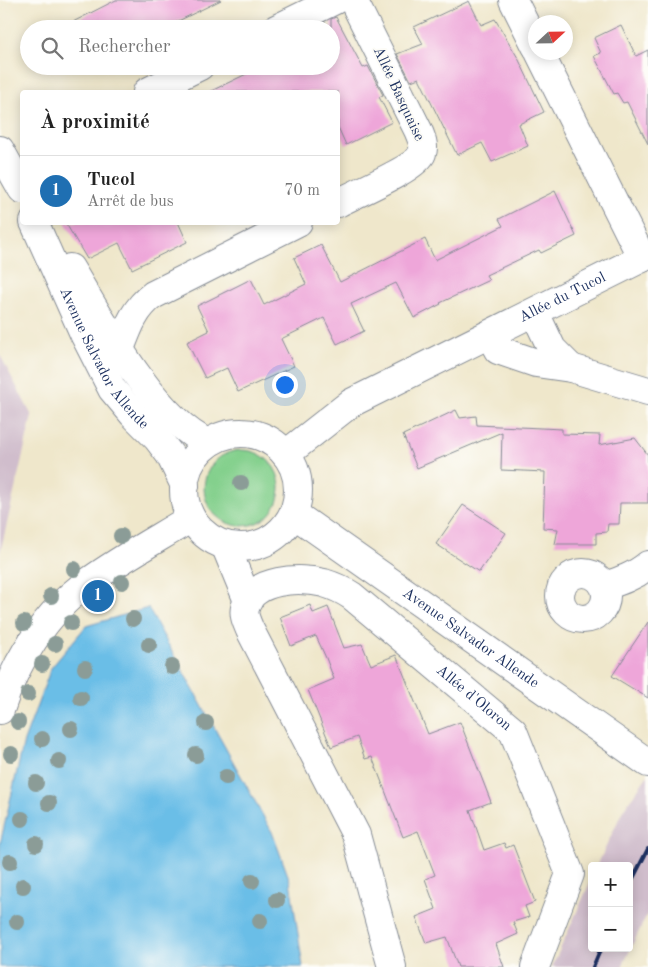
<!DOCTYPE html>
<html lang="fr">
<head>
<meta charset="utf-8">
<style>
  :root { --surface:#fff; --page:#f6f6f6; --text:#222; --muted:#767676; --line:#e0e0e0; --accent:#1f6fb2 }
  body { margin:0; font-family:"Old Standard TT",serif; background:var(--page); color:var(--text) }
  .controls { position:absolute; right:15px; bottom:15px; display:grid; overflow:hidden; border-radius:5px; box-shadow:0 2px 12px #0003 }
  .controls button { width:45px; height:45px; display:grid; place-items:center; padding:0; border:0; border-bottom:1px solid var(--line); background:var(--surface); color:var(--text); font:25px sans-serif }
  .compass { position:absolute; left:528px; top:15px; width:45px; height:45px; border-radius:50%; background:var(--surface); box-shadow:0 2px 12px #0003; rotate:68deg }
  .you { position:absolute; left:284px; top:384px; width:18px; height:18px; margin:-12px; border:4px solid #fff; border-radius:50%; background:#1a73e8; box-shadow:0 0 0 8px #1a73e833 }
  .badge { display:grid; place-items:center; width:32px; height:32px; border-radius:50%; background:var(--accent); color:#fff; font-size:16px; font-weight:700 }
  .pin { position:absolute; translate:-50% -50%; border:2px solid #fff; box-shadow:0 1px 5px #0006 }
  .list { margin:0; padding:0; list-style:none }
  h2 { display:flex; justify-content:space-between; align-items:center; height:65px; margin:0; padding:0 20px; font-size:21px }
  h2 small { font-size:16px; font-weight:400; color:var(--muted) }
  .list li { display:grid; grid-template-columns:32px 1fr auto; gap:15px; align-items:center; box-sizing:border-box; height:70px; padding:0 20px; border-top:1px solid var(--line) }
  .list b { display:block; font-size:19px; white-space:nowrap }
  .list p { margin:0; font-size:16px; white-space:nowrap; color:var(--muted) }
  .list em { font-size:16px; font-style:normal; color:var(--muted) }
  .icon { flex:none; width:28px; height:28px; fill:none; stroke:currentColor; stroke-width:2; stroke-linecap:round; stroke-linejoin:round }
  .map { position:relative; flex:none; width:648px; height:967px; overflow:hidden }
  .search { position:absolute; background:var(--surface); box-shadow:0 2px 12px #0003; left:20px; top:20px; width:320px; height:55px; display:flex; align-items:center; gap:12px; box-sizing:border-box; padding:0 18px; border-radius:28px; color:var(--muted); font-size:19px }
  .panel { position:absolute; background:var(--surface); box-shadow:0 2px 12px #0003; left:20px; top:90px; width:320px; height:135px; border-radius:5px }
  .map>svg:first-child { display:block }
</style>
</head>
<body>
<div class="map">
<svg width="648" height="967" viewBox="0 0 648 967">
  <rect width="100%" height="100%" fill="#fdfcf7"/>
  <filter id="ink" filterUnits="userSpaceOnUse"><feTurbulence type="fractalNoise" baseFrequency=".02" numOctaves="2"/><feDisplacementMap in="SourceGraphic" scale="10" xChannelSelector="R" yChannelSelector="G"/><feConvolveMatrix kernelMatrix="1 2 1 2 8 2 1 2 1" color-interpolation-filters="sRGB"/></filter>
  <filter id="wash" filterUnits="userSpaceOnUse"><feTurbulence type="fractalNoise" baseFrequency=".0096" numOctaves="4" result="noise"/><feDisplacementMap in="SourceGraphic" scale="20" xChannelSelector="R" yChannelSelector="G"/><feGaussianBlur stdDeviation="1.12" result="paint"/><feColorMatrix in="noise" values="0 0 0 0 0 0 0 0 0 0 0 0 0 0 0 0 0 1.4 0 .05"/><feComposite in="paint" operator="in"/></filter>
  <g filter="url(#wash)">
    <rect width="100%" height="100%" fill="#efe7cb"/>
    <path fill="#d0bdcc" d="M0,355L32,416L0,553Z
      M648,775V912L622,967H552L592,878V948H629V866H597L623,810Z"/>
    <path fill="#84d08d" stroke="#508076" d="M204 488a38 38 0 1 1 76 0a38 38 0 1 1-76 0Z"/>
    <path fill="#6bbee7" stroke="#4376a2" d="M148,608L272,832L290,881L303,967H0V844L24,741L51,668L86,626Z"/>
    <g id="blocks">
      <path fill="#eea6d9" d="M116,0H221L162,29H65L66,28L65,26Z
        M469,1L481,25L495,19L518,58L544,112L519,124L528,146L492,162L482,143L457,155L419,78L411,81L397,54L423,44L414,27Z
        M336,17L363,68L368,66L383,95L379,97L392,122L346,145L338,127V92H209L263,66H331V19Z
        M621,25L636,56L648,50V144L627,102L623,103L617,93L614,94L594,56L601,53L594,38Z
        M555,191L576,236L541,253L539,250L486,275L489,280L440,303L441,304L414,318L396,283L351,304L364,331L337,344L324,318L281,339L294,366L238,392L227,368L205,378L187,342L209,331L197,306L251,279L264,305L306,284L294,258L321,245L340,282L425,239L435,260L503,226L499,219Z
        M65,222H178L187,242L132,269L119,243L87,259Z
        M456,410L460,418L476,416L477,425L562,429V434L600,435L599,445L635,438L648,455V503H620L619,524H608L607,532L596,533V544H555L558,529L543,528L545,472L501,470L502,432L417,468L403,435Z
        M463,505L506,533L479,572L436,544Z
        M310,605L313,613L328,607L344,648L362,644L371,665L396,655L428,734L460,722L491,802L470,810L484,850L504,843L506,848L513,845L535,902L525,906L529,917L513,922L518,934L496,944L504,967H458L447,937L426,943L416,917L436,909L425,879L435,875L418,831L403,837L372,757L365,759L357,737L331,747L308,690L334,679L326,658L316,636L291,646L280,617Z
        M648,622V698L612,676Z"/>
    </g>
  </g>
  <g filter="url(#ink)">
    <use href="#blocks" fill-opacity="0" stroke="#858b94" stroke-width="1"/>
    <g fill="none" stroke-linecap="round" stroke-linejoin="round">
      <g stroke="#858b94" stroke-width="30">
        <g id="minor">
          <path d="M513,0L536,46"/>
          <path d="M276,29L335,0"/>
          <path d="M539,52L642,258"/>
          <path d="M147,92L200,66"/>
          <path d="M338,203C354,194 417,168 422,153C425,146 421,137 418,130L353,0"/>
          <path d="M535,313L552,349L571,368"/>
          <path d="M490,335L498,350L536,363L571,368L648,391"/>
          <path d="M120,349C128,328 134,309 153,295L298,222"/>
          <path id="s1" d="M286,454L351,403L648,255"/>
          <path d="M225,545L248,601"/>
          <circle cx="583" cy="596" r="23"/>
          <path d="M605,586C620,581 635,576 648,565"/>
          <path id="s2" d="M392,967L356,835L250,630C247,623 243,615 245,608C252,578 301,577 324,583C334,586 343,590 352,596L513,731L570,874L535,967"/>
        </g>
      </g>
      <g stroke="#858b94" stroke-width="30">
        <g id="tertiary">
          <path d="M0,150L22,189"/>
          <path id="s3" d="M34,222L85,336L112,389L133,414L157,438L170,455L185,486"/>
          <path d="M70,268C101,319 154,419 208,443"/>
          <circle cx="241" cy="490" r="57"/>
          <path id="s4" d="M294,514L648,763"/>
          <path d="M0,710C15,662 46,612 87,583C120,559 157,539 191,518"/>
        </g>
      </g>
      <use href="#minor" stroke="#fff" stroke-width="28"/>
      <use href="#tertiary" stroke="#fff" stroke-width="28"/>
      <path stroke="#1b2f5e" stroke-width="4" d="M629,886L648,849
        M593,967L601,948"/>
    </g>
    <g fill="#8b9c97">
      <circle cx="241" cy="483" r="8"/>
      <circle cx="121" cy="536" r="8"/>
      <circle cx="74" cy="569" r="8"/>
      <circle cx="122" cy="582" r="8"/>
      <circle cx="51" cy="596" r="8"/>
      <circle cx="97" cy="600" r="8"/>
      <circle cx="133" cy="619" r="8"/>
      <circle cx="24" cy="623" r="8"/>
      <circle cx="71" cy="623" r="8"/>
      <circle cx="55" cy="644" r="8"/>
      <circle cx="149" cy="645" r="8"/>
      <circle cx="42" cy="664" r="8"/>
      <circle cx="172" cy="667" r="8"/>
      <circle cx="85" cy="668" r="8"/>
      <circle cx="28" cy="694" r="8"/>
      <circle cx="81" cy="698" r="8"/>
      <circle cx="18" cy="722" r="8"/>
      <circle cx="206" cy="723" r="8"/>
      <circle cx="71" cy="729" r="8"/>
      <circle cx="42" cy="739" r="8"/>
      <circle cx="11" cy="754" r="8"/>
      <circle cx="196" cy="755" r="8"/>
      <circle cx="59" cy="761" r="8"/>
      <circle cx="226" cy="777" r="8"/>
      <circle cx="36" cy="783" r="8"/>
      <circle cx="49" cy="803" r="8"/>
      <circle cx="22" cy="819" r="8"/>
      <circle cx="36" cy="844" r="8"/>
      <circle cx="10" cy="862" r="8"/>
      <circle cx="252" cy="881" r="8"/>
      <circle cx="23" cy="886" r="8"/>
      <circle cx="277" cy="900" r="8"/>
      <circle cx="260" cy="921" r="8"/>
      <circle cx="17" cy="922" r="8"/>
    </g>
  </g>
  <g text-anchor="middle" dominant-baseline="central" stroke-width="4" stroke-linejoin="round" paint-order="stroke">
    <g font-size="15" fill="#1b2f5e" stroke="#fdfcf7">
      <text transform="translate(398 94) rotate(65)">Allée Basquaise</text>
      <text stroke="none"><textPath href="#s1" startOffset="319">Allée du Tucol</textPath></text>
      <text stroke="none"><textPath href="#s3" startOffset="154">Avenue Salvador Allende</textPath></text>
      <text stroke="none"><textPath href="#s4" startOffset="216">Avenue Salvador Allende</textPath></text>
      <text stroke="none"><textPath href="#s2" startOffset="671">Allée d'Oloron</textPath></text>
    </g>
  </g>
</svg>
<div class="controls">
<button>+</button>
<button>−</button>
</div>
<svg class="compass" viewBox="-18 -18 36 36"><path d="M0-13l5 13h-10z" fill="#e53935"/><path d="M0 13l5-13h-10z" fill="#767676"/></svg>
<div class="you"></div>
<div class="pin badge" style="left:98px;top:596px">1</div>
<div class="search"><svg class="icon" aria-label="search" viewBox="0 0 24 24"><circle cx="10" cy="10" r="6"/><path d="M15 15l6 6"/></svg>Rechercher</div>
<section class="panel">
<h2>À proximité<small></small></h2>
<ul class="list">
<li><span class="badge">1</span><div><b>Tucol</b><p>Arrêt de bus</p></div><em>70 m</em></li>
</ul>
</section>
</div>
</body>
</html>
